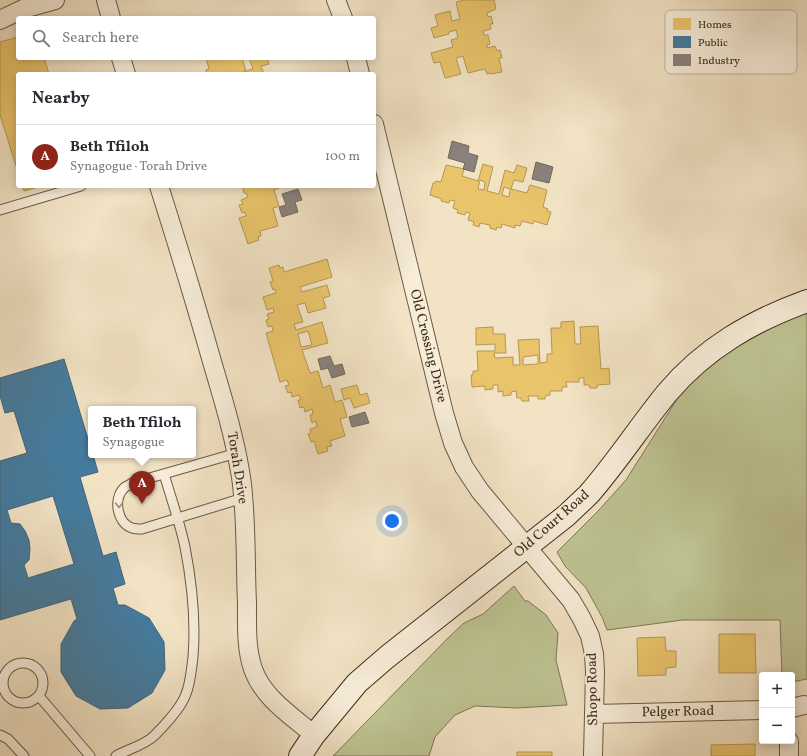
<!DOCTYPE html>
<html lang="en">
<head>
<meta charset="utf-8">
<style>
  :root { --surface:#fff; --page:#f7f7f7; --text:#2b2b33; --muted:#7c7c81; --line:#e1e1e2; --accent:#8f2418 }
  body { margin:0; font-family:Vollkorn,serif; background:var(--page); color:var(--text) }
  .controls { position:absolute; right:12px; bottom:12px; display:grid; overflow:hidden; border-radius:4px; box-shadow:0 2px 10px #0003 }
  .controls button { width:36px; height:36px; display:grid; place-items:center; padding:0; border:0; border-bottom:1px solid var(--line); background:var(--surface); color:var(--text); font:20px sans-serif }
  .you { position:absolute; left:392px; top:521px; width:14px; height:14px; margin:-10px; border:3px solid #fff; border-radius:50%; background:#1a73e8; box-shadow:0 0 0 6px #1a73e833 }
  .badge { display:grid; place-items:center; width:26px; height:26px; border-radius:50%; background:var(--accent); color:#fff; font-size:13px; font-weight:700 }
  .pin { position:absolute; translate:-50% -33px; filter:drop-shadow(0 1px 2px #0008) }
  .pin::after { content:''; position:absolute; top:21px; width:14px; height:12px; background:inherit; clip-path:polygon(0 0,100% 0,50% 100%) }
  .popup { position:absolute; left:88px; top:406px; width:108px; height:52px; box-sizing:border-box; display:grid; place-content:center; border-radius:4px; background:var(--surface); filter:drop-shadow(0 1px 3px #0005); font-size:13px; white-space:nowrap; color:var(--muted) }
  .popup b { font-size:15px; color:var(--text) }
  .popup::after { content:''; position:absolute; left:50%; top:100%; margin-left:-8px; border:8px solid transparent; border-top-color:var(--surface) }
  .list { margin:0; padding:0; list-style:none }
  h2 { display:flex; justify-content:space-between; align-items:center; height:52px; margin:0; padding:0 16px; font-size:17px }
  h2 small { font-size:13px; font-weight:400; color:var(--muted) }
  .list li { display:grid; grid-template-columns:26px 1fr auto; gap:12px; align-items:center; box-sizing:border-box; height:64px; padding:0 16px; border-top:1px solid var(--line) }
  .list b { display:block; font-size:15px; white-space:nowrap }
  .list p { margin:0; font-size:13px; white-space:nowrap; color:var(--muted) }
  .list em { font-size:13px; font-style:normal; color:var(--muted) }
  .icon { flex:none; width:22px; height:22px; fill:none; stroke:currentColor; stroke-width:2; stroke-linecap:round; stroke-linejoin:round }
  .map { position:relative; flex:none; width:807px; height:756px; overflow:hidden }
  .search { position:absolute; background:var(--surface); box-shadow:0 2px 10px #0003; left:16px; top:16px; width:360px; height:44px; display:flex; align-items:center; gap:10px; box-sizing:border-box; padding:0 14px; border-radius:4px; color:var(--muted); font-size:15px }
  .panel { position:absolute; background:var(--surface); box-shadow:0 2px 10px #0003; left:16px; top:72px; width:360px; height:116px; border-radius:4px }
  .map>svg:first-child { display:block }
</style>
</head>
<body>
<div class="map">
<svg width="807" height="756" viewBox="0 0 807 756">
  <rect width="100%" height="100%" fill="#f2e3c5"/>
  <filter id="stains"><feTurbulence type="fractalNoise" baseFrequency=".005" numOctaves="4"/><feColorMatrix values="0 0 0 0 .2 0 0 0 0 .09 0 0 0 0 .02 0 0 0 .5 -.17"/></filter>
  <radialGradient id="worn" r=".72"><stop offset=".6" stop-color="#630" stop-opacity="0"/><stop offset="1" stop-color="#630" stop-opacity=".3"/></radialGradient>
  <path fill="#bec392" stroke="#7c7856" d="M807,310V679L792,682V675H782L780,620H683L607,630L602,617L586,588L565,566L557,552L599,510L626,480L684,388L718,359L750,338Z
    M514,586L525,601H528L546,615L558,633L556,660L567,705L517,708L475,706L455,715L435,737L429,756H333L448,638L464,623L483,614Z"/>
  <path fill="#e9c46a" stroke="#b59752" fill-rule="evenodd" d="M464,0H494L496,9L487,13L488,17L491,16L493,24H490L491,29L483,31L484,35H488L490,44L487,45V48L495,46L497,51L500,50L502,58H499L502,72L490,74V73L487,74L485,69L468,73L463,56L456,58L461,74L445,78L440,62L434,63L431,53L453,47L451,40L458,38L456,30L449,32V34L434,38L431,28L438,26L435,15L450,11L452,21L460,19L456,2Z
    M18,37V58H44L49,74H18V172L0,115V42Z
    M206,58H242L246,71L253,69L249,58H267L269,64L261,66L264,74H246L245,71L239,74H207L206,70L209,69Z
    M483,164L493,167L487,191L499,194L505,170L514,173L517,165L527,168L523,182L514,180L511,189L527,193L530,185L547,190L543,207L548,209L547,211L551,212L547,225L534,221L533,224L522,221L520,226L515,225V228L502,224L501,228L497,227L496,230L490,228V225L480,223L479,227L473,225L474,222L468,220L470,213L466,212L465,215L457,213L458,210L453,208L455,201L450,200L449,203L441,201L442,199L430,195L433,183H435L436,181L441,182L446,165L464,169L462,176L478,181ZM480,180L485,182L484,190L478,189ZM504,187L510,189L509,197L502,195Z
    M23,186H41L24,191Z
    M242,186H280L281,187L274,190L279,206L273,208L278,226L260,231L261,236L258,237L259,240L248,244L239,218L246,216L245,212L242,213L239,205L243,204L241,200L248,197L246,193H244Z
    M327,259L332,277L300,287L302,292L327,285L330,296L323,298L326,308L308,313L305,303L297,305L303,322L294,324L296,330L322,322L328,343L302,350L310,373L318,371L323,388L330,385L335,402L342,400L347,417L340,419L345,436L330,441L332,446L327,447L328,451L318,454L314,441L311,442L308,434L311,433L310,429L317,427L316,421L312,423L310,415L313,414L312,409L305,412L304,407L300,408L298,400H301L299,395L292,397L291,392L288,393L285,386L289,385L287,380L280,382L266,333L273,331L272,326L268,327L266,320L269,319L267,314L274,312L273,308L267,310L263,297L276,293L275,289L273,290L270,282L273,281L269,268L279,265L280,268L283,267L284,272ZM308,331L312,345L301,347L298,334Z
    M574,321L575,344H581L580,327L598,326L601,369L609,368L610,384L597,385V388H590L589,385H584V378H579V382H566L567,387H562V391H550V395L545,396V399H538V396H528L529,401H522L521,398H517L516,391L511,392V395L503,396V391L498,392V385H493V389L485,390V386L472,387L471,375H473V371H478L477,351H495V344L476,345V328L493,327V334H505L506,353H494L495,358L513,357V365H520L518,340L539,339L540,363L547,362V354H552L551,328H561V322ZM538,355V364L523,365V357Z
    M357,385L360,395L367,393L370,403L354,408L350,398L344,400L341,389Z
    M719,634H755L756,673H719Z
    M665,637L666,651H676V667L666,668V675L638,676L637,638Z
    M755,744V756H711V745Z
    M517,752H552V756H517Z"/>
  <path fill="#457b9d" stroke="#426476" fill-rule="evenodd" d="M64,359L91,449V455H93L98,472L80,477L103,556L116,552L125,584L113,588L118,605H125L149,618L164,642L165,670L152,693L128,708L100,709L76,696L61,672V644L74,621L77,619L71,599L0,620V461L27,453L14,411L5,413L0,396V378ZM53,496L74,564L28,578L24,565L29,560L30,549L29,540L25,531L20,524L11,523L7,510Z"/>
  <path fill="#8a817c" stroke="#72685f" d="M452,141L469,146L468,153L478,156L474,172L463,169L465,163L448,158Z
    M536,162L553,167L549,183L532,179Z
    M298,189L302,200L295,202L298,212L282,217L279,207L286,205L282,194Z
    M330,356L334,366L342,364L345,374L332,378L328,368L321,370L318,359Z
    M365,412L369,423L352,427L349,417Z"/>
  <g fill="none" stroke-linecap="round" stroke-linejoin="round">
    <g stroke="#695a46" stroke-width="11">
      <path id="service" d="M0,210L81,186
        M237,453L132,483C130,485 126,486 124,488C113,499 117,523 132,528C135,529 139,529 142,529L243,498
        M3 683a20 20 0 1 1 40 0a20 20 0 1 1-40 0Z
        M39,696L90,756
        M0,735L8,739L24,756
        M116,756C128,749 143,746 154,736C163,727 174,715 181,704C190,690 191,672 193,657C196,620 192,583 185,547C180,523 171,498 164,474"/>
    </g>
    <g stroke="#695a46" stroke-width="20">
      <path id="minor" d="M106,0L111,18
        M336,0L343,18
        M0,20L23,9L55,0
        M121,58L126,74
        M356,58L360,74
        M374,124L444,413L453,443L464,467L480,491L571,600L582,619L590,636L594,654L595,672L593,756
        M159,186C178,246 196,305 213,365C224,402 235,439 241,477C247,518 245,562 247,603C247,625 246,649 253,669C263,698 292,716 314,735
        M792,708L804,705
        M594,714L762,710
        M789,741V756"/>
    </g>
    <g stroke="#3b2d1b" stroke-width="24">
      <path id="secondary" d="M300,756L314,735L357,683L387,657L567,515C574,508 582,501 589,494C617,462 640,426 667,393C705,348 752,321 807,301"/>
    </g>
    <use href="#service" stroke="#f7edd9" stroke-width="9"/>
    <use href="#minor" stroke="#f7edd9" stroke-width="18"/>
    <use href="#secondary" stroke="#f7edd9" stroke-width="22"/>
  </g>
  <defs><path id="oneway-chevron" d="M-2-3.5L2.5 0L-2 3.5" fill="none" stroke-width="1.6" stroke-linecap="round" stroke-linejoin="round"/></defs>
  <use stroke="#998d7a" href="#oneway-chevron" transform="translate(119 505) rotate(89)"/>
  <g text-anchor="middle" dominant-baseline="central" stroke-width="4" stroke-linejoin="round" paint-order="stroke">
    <g font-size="14" fill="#3b2d1b" stroke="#f7edd9">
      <text transform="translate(428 346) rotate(76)">Old Crossing Drive</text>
      <text transform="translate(237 468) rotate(81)">Torah Drive</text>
      <text transform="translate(552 524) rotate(-41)">Old Court Road</text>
      <text transform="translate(593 689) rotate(-91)">Shopo Road</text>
      <text transform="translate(678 712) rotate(-1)">Pelger Road</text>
    </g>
  </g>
  <rect x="665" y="10" width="132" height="64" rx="6" fill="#f7edd9" stroke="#bfb3a0" stroke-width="1"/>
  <rect x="673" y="18" width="18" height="12" fill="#e9c46a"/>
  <rect x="673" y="36" width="18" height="12" fill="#457b9d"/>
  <rect x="673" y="54" width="18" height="12" fill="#8a817c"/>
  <g font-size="11" fill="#3b2d1b">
    <text x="698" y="28">Homes</text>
    <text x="698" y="46">Public</text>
    <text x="698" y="64">Industry</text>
  </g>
  <rect width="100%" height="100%" filter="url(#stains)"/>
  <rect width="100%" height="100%" fill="url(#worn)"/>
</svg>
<div class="controls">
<button>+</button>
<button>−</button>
</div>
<div class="you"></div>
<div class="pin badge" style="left:142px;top:504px">A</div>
<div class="popup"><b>Beth Tfiloh</b>Synagogue</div>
<div class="search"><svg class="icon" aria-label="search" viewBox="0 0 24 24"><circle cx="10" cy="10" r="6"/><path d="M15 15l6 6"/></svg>Search here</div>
<section class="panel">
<h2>Nearby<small></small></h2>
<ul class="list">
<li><span class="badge">A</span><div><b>Beth Tfiloh</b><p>Synagogue · Torah Drive</p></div><em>100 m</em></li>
</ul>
</section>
</div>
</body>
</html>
